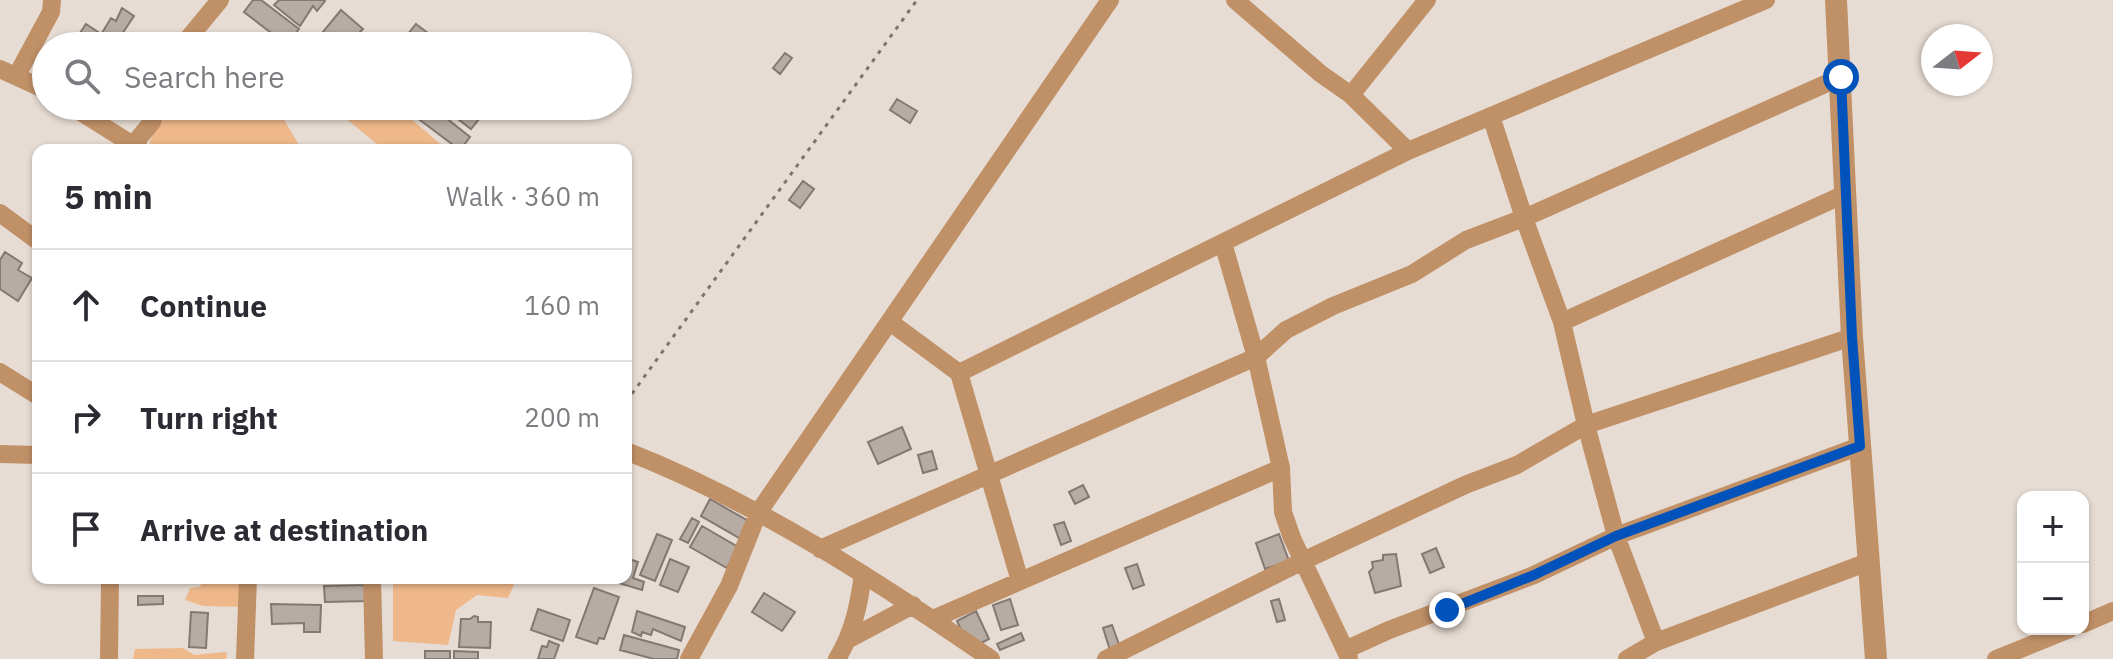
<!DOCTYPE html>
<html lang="en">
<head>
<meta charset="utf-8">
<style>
  :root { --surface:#fff; --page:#f7f7f7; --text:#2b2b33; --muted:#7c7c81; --line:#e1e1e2 }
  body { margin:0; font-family:"IBM Plex Sans",sans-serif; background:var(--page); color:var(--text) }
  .controls { position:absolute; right:24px; bottom:24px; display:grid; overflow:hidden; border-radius:16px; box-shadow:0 2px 6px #0004 }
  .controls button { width:72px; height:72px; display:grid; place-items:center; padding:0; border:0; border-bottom:2px solid var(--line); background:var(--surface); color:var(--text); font:40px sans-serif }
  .compass { position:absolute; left:1921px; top:24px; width:72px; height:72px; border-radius:50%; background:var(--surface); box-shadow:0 2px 6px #0004; rotate:73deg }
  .stop { position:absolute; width:24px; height:24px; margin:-18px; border:6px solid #0252bb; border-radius:50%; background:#fff }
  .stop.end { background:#0252bb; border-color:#fff; box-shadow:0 2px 8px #0008 }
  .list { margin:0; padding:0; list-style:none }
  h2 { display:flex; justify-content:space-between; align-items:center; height:104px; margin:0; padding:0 32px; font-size:34px }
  h2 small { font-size:26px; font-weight:400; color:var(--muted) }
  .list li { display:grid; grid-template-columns:52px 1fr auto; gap:24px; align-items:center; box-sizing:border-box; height:112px; padding:0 32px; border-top:2px solid var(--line) }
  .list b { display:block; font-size:30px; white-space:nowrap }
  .list em { font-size:26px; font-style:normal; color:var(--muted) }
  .icon { flex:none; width:44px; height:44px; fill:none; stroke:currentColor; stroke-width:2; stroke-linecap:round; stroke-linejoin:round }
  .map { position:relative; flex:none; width:2113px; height:659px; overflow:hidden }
  .search { position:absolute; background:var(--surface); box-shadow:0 2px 6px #0004; left:32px; top:32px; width:600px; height:88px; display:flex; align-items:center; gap:20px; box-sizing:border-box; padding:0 28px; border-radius:44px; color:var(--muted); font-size:30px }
  .panel { position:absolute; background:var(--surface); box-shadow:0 2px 6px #0004; left:32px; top:144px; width:600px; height:440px; border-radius:16px }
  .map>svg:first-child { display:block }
</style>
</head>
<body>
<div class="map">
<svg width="2113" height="659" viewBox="0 0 2113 659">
  <rect width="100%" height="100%" fill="#e7dcd3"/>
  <path fill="#eeb88b" d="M166,106H276L302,150H160L149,143Z
    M348,106H415L408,116L447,150H384L338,112Z
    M207,578H250L249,607L203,606L185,600L190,588L199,587Z
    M393,578H517L508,598L477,595L456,610L448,645L393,641Z
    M183,648L194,655L224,652L227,653L226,659H133L135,649Z"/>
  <path fill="#b7aca4" stroke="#837972" stroke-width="2" d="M253,0H261L299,29L287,45L244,12Z
    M279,0H324L325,1L317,11L313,6L300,26L274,5Z
    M122,8L134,16L114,46H108L104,42L108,37L102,33L111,18L116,21Z
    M341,10L363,29L356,36L359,39L353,46H344L339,42L337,45L322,33Z
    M86,24L98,32L91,42L80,33Z
    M416,24L433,37L426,46H403L400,44Z
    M785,53L792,58L780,74L773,68Z
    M897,99L917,111L910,123L890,110Z
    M418,106H431L470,137L460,150L412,114Z
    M441,106H472L483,114L471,129Z
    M803,181L814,189L800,208L789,200Z
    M5,252L22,263L18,270L32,278L18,301L0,289V260Z
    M902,427L911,449L878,464L868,442Z
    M932,451L937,469L923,473L918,455Z
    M1083,485L1089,497L1075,504L1069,492Z
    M710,499L750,522L741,539L701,516Z
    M692,518L699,522L688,543L680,539Z
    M1064,522L1071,541L1061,545L1054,525Z
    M702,526L738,547L727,568L690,547Z
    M657,534L672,540L655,581L640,575Z
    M1279,534L1289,561L1265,569L1256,543Z
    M1436,548L1444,567L1430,573L1422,554Z
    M1396,554L1401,586L1375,593L1369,572L1373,568L1372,562L1383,560V555Z
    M626,558L638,562L633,578L644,582L642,590L619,583L620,578H626Z
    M670,559L689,567L678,592L660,585Z
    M1137,564L1144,585L1133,589L1125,568Z
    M369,585V601L325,602L324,586Z
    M594,588L619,597L604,639L599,638L597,644L576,637Z
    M764,593L795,612L782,631L752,612Z
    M138,596H163V604L138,605Z
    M1010,599L1018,625L1001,630L993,605Z
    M1279,599L1285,620L1277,622L1271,601Z
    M271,604L321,605L320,632H304V623L272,624Z
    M538,609L570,620L563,641L531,630Z
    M637,611L685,627L681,641L653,629L651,635L642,632L641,636L632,632Z
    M976,611L989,639L981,643L962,632L957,621Z
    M191,612L208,613L206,648L189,647Z
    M474,616L478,617V622H491L490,648L459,647L461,619H470Z
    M1112,625L1120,647L1110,650L1103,628Z
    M1021,633L1024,640L1000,650L997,644Z
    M624,635L679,650L677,659H654L620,650Z
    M549,641L559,645L554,659H538L542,646L547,647Z
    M425,651H450V659H425Z
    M454,651L478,652V659H454Z"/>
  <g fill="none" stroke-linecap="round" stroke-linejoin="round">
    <path stroke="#7c756f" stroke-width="3" stroke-dasharray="4 6" stroke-linecap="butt" d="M626,402L917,0"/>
    <path stroke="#c09067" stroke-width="18" d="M1235,0L1321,74L1351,95L1427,0
      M182,46L220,0
      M0,69L46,90
      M17,75L51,12L52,0
      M1351,95L1408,151
      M71,106L141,150
      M1491,116L1524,218L1562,322L1586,425L1616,536L1656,642
      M133,145L152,122L156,106
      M0,213L38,241
      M1223,243L1256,357L1281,468L1283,512L1292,538L1349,658
      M890,322L959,373L1020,581
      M1562,322L1845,194
      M0,372L38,396
      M959,373L1408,151L1766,0
      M626,451C756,502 876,580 991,659
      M0,454L38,455
      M820,549L1256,357L1286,330L1333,306L1412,274L1466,240L1524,218L1841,77
      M372,578L374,659
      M933,619L1281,468
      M2083,624L2113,611
      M849,639L913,605
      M1345,650L1389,630L1534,575L1616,536L1860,446
      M109,659L110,578
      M245,659L248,578
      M689,659L729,586L758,513L1110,0
      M837,659C853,633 859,605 863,574
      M1106,659L1303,561L1465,485L1517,465L1586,425L1852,337
      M1627,659L1656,642L1868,562
      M1996,659L2070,629"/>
    <path stroke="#c09067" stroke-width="22" d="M1836,0L1852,337L1876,659"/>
  </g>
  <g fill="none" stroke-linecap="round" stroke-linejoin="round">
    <path stroke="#0252bb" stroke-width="10" d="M1447,610L1534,575L1616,536L1860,446L1852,337L1841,77"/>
  </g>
</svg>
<div class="controls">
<button>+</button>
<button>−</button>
</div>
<svg class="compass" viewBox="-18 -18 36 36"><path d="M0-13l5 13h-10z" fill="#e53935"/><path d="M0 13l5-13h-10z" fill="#7c7c81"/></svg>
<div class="stop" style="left:1841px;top:77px"></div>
<div class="stop end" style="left:1447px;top:610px"></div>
<div class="search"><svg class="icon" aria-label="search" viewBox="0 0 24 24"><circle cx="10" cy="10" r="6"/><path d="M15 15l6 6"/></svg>Search here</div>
<section class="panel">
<h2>5 min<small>Walk · 360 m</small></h2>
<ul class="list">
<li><svg class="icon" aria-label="ahead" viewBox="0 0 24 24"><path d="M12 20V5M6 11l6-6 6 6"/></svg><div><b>Continue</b></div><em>160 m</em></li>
<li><svg class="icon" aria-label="right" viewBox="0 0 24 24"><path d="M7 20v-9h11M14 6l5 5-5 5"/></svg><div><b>Turn right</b></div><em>200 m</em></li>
<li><svg class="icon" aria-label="arrive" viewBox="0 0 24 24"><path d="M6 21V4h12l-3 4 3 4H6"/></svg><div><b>Arrive at destination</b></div></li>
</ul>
</section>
</div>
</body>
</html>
